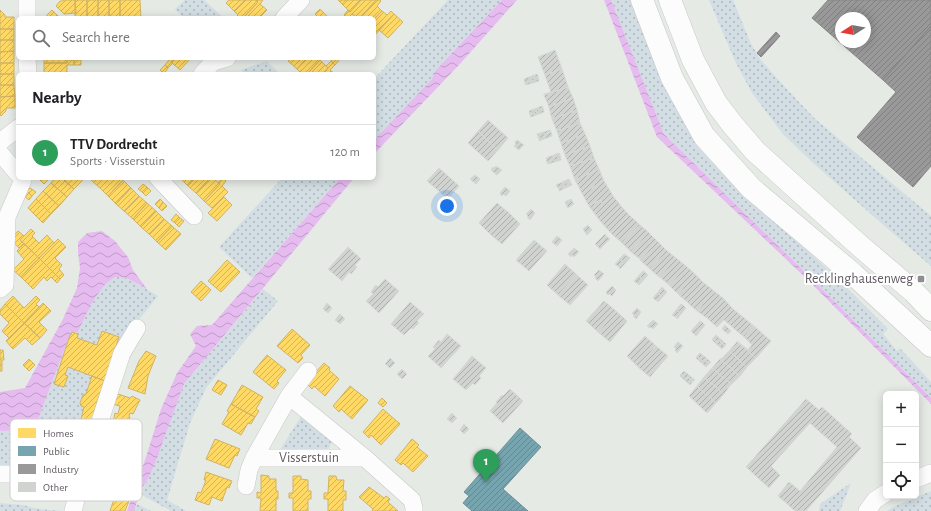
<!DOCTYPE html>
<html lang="en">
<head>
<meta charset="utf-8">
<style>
  :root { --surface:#fff; --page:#f6f6f6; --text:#202124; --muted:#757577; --line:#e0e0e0; --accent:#d93025 }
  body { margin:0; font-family:"Alegreya Sans",sans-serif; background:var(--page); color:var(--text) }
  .controls { position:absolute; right:12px; bottom:12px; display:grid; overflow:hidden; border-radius:6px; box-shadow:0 2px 10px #0003 }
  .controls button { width:36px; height:36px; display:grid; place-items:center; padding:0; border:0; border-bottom:1px solid var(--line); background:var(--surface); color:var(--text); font:20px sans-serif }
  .compass { position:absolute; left:835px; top:12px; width:36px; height:36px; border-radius:50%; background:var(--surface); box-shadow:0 2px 10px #0003; rotate:259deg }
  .you { position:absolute; left:447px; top:206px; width:14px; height:14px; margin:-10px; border:3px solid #fff; border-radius:50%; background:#1a73e8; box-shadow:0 0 0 6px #1a73e833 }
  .badge { display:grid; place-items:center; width:26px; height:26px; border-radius:50%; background:var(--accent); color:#fff; font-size:13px; font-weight:700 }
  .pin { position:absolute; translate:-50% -33px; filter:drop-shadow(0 1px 2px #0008) }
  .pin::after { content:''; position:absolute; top:21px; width:14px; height:12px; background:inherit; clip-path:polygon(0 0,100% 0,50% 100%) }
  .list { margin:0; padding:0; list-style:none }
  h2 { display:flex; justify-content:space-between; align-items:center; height:52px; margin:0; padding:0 16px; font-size:17px }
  h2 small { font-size:13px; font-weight:400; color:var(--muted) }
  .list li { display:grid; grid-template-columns:26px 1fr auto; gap:12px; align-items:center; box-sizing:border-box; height:56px; padding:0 16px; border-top:1px solid var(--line) }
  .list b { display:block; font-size:15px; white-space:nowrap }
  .list p { margin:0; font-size:13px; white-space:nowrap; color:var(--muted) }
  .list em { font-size:13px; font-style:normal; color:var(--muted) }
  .icon { flex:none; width:22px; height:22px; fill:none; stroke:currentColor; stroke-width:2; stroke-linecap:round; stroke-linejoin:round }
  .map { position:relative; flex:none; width:931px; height:511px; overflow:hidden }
  .search { position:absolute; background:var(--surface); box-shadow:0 2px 10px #0003; left:16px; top:16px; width:360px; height:44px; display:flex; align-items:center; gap:10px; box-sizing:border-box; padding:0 14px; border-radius:6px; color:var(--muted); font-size:15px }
  .panel { position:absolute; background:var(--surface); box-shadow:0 2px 10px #0003; left:16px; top:72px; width:360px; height:108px; border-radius:6px }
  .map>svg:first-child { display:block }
</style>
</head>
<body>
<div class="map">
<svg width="931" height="511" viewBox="0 0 931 511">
  <defs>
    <pattern id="grass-dots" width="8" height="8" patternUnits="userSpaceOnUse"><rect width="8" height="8" fill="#d2dee3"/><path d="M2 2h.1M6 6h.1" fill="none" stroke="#aeb7bb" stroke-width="1.8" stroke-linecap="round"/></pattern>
    <pattern id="water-waves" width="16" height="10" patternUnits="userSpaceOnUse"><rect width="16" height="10" fill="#e6bcf0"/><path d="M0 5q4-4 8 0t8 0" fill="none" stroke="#be9cc6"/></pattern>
    <pattern id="homes-hatch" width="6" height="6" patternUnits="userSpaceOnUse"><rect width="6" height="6" fill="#ffd966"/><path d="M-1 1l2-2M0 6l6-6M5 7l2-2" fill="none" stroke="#d2b357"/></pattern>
    <pattern id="public-hatch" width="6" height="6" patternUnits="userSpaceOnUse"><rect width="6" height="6" fill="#76a5af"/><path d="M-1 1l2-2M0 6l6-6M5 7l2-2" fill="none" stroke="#648992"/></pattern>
    <pattern id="industry-hatch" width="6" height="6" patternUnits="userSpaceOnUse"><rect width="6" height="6" fill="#999"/><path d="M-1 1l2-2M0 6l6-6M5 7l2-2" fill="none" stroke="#808080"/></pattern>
    <pattern id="building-hatch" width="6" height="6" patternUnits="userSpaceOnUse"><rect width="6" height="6" fill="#d0d3d0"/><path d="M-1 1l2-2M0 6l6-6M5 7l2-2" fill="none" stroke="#acaeac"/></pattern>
  </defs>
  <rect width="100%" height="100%" fill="#e5eae5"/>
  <path fill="url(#grass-dots)" d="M185,0H204L224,18H184L175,9Z
    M448,0H502L435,71L433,79L374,140V79Z
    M611,0H633L669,96L696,145L723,174L833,274L888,329L883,334L897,351L900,348L931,382V398L808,275L664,134Z
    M709,0H733L751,44L761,60L783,85L814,118L931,216V266L880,222L812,162L783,134L752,93L735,61Z
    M267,61L280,74H245L241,70Z
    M282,178H340L252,278L219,247Z
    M120,276L131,280L158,296L129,332L78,467L68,469H0V431L34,430L71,332H78L90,307L98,293L109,280Z
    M263,289L278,301L206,388L190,423L167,500L186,511H171L140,494L149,477L156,461L184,384Z
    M303,413L333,439L327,452L280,450Z
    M851,483L840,511H819L820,504Z
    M931,491V511H887L891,508Z
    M0,503L23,505L38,509L62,511H0Z
    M137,504L151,511H134Z"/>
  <path fill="url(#water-waves)" d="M502,0H517L459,65L374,154V140L432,79L435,71Z
    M604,0H611L664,134L808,275L931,398V404L808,280L657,137Z
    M340,178H354L184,384L156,461L149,477L140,492L134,511H127L147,454L161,409L177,373L196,346L190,334L197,326L212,325Z
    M102,231L115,241L128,257L133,270L147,289C139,285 130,278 121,277C103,274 85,318 78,332H71L34,430L0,431V392L25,388L63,319L77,288L80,268L78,253V242L87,233Z"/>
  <path fill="url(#homes-hatch)" stroke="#d0b365" d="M63,0H75L76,13L64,14L56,6L60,1H63Z
    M75,0H87V18H75Z
    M87,0H98V18H87Z
    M98,0H109V18H98Z
    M109,0H120V18H109Z
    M120,0H140L141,18H120Z
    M229,0H245L234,11L226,3Z
    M245,0H255L258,2L243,18H235L238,15L234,11Z
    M256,0H263L260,4L267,10L259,18H243L258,2Z
    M338,0H346L342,4Z
    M346,0H361L350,12L342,4Z
    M361,0H376L360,18H357L352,14L348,18L344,15L348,10L350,12Z
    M376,0H380L381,1L377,6L382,11L374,19V18H360Z
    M320,9L329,18H319L315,14Z
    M0,10L5,15V17H14V29H0Z
    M52,10L60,18H37H47V15Z
    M382,11L387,15L391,11L394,14L375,35L374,34V19Z
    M394,14L403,22L388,38L379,30Z
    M0,29H14V40H0Z
    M0,40H14V51L0,52Z
    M14,51V63H0V52Z
    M44,58H67V63H44Z
    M167,58H175L171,62L173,63L168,68L165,65L169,60Z
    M175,58H191L180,70L171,62Z
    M292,58H307L297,69L288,61Z
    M307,58H318L320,60L307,74H302L297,69Z
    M334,58H338L340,59L335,65L331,61Z
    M67,60H74V65H67V74H44V63H67Z
    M74,60H81V65H74Z
    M320,60L328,68L323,74H307Z
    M331,61L335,65L330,70L335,74H323L328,68L326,66Z
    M0,63H14V74H0Z
    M165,65L168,68L164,74L160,70Z
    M0,74H14V85H0Z
    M0,85H14L15,96L0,97Z
    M15,96V108H6V111L1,116L0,115V97Z
    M39,178H46L48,180L44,184L39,179Z
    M55,178H62L74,189L67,197L51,183Z
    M62,178H82V181L74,189Z
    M91,178H110L100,188L91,180Z
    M110,178H120L123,180L108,196L100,188Z
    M180,178H195L188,186Z
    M195,178H210L196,193L188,186Z
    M210,178H213L220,184L204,201L196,193Z
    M222,178L226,181L222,186L228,192L212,208L204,201L220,184L218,183Z
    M123,180L131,188L116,204L108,196Z
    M51,183L67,197L59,206L43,191Z
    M143,184L147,187L142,192L138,189Z
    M147,187L151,191L146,196L142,192Z
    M30,188L36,192L32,196L27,191Z
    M131,188L139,196L124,211L116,204Z
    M27,191L32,196L29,200L23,195Z
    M43,191L59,206L51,214L36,199Z
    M139,196L147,203L133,219L124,211Z
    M224,197L232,205L217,221L208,213Z
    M36,199L51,214L43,223L28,208Z
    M160,199L163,202L159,208L155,204Z
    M163,202L167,206L162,211L159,208Z
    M147,203L156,211L141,227L133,219Z
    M156,211L164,219L149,234L141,227Z
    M176,214L180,218L175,223L171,220Z
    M180,218L184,221L179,227L175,223Z
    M164,219L172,226L157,242L149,234Z
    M172,226L181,234L166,250L157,242Z
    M31,229L35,233L32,236L39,243L47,235L54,243L39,258L20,240Z
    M18,231L24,236L20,240L24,244L19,248L10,239Z
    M58,239L66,247L55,258L62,265L59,269L64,275L60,279L39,258Z
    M24,243L39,258L21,277L13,270L24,259L17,251Z
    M39,258L60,279L57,283L51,277L47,281L44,277L33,289L21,277Z
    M227,260L240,272L221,292L208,281Z
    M201,281L211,290L201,301L191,292Z
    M13,296L24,308L36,296L40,300L36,304L39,307L24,323L5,304Z
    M43,303L51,311L39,322L47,330L40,338L24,323Z
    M5,304L24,323L9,338L2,331L9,323L0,314V310Z
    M24,323L40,338L32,345L25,338L13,349L6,341Z
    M292,329L310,345L301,355L303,358L298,363L277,346Z
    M102,331L119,337L114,352H115L105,381L68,367L65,375L68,376L64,387L54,384L70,335H71L72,332L78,334L77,338L97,345Z
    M0,350H3L4,360H2V371H0Z
    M146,351L156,356L148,376L145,394L128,388L139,361Z
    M267,355L286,370L277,381L279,383L274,389L253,372Z
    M29,359L35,365L29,371L23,365Z
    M324,363L330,368L329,370L339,379L325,396L314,386L312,389L306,383Z
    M92,376L105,381L98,399L87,439L77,435L84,407L81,406L80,403L83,395L86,394Z
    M218,380L227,385L221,395L212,390Z
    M242,385L263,397L256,409L259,411L255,417L231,404Z
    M350,386L368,400L352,419L341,409L339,412L333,406Z
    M115,393L130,398L132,396L140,400L133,414L130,413L129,416L130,417L121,454L100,449L106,421L113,423L115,413L118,414L120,406L112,404Z
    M382,398L387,403L383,407L378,403Z
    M231,404L255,417L251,424L248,423L241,435L222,424L229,412L227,411Z
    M383,409L400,424L381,445L371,435L369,438L363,432Z
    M215,439L240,449L237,456L235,455L229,468L206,459Z
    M412,439L419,445L417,447L428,456L413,472L403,463L401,465L395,460Z
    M206,472L232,481L229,488L227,487L222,501L212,497L209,505L195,500L198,492L201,493L206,480H204Z
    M261,475L269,476V479H276V491H278V499H276V511H260L261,498H257V492L261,493Z
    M293,476H301V479L308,480V491H311V499H308V511H293V498H289V493H293Z
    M329,476H336L337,480H344L343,491H346V500H343V511H328V499H324V493H328Z
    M369,487L384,498L386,496L390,499L388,502L398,511H372L373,509L359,497Z
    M115,496L129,501L125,511H110Z"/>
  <path fill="url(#public-hatch)" stroke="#708f98" d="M520,428L541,447L503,489L528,511H472L463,503L469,496L464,492Z"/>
  <path fill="url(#industry-hatch)" stroke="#888688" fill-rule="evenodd" d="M828,0H931V26L883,80L812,18ZM841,18H865V42H841Z
    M931,26V166L913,187L857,137L896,92L883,80Z
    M776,32L780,36L761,57L757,53Z"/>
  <path fill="url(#building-hatch)" stroke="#d4d9d4" d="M555,50L562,69L545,75L538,57Z
    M562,69L568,87L544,95V94L551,92L545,75Z
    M537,74L538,76L531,79L532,81L525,83L524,79Z
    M538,76L539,81L526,85L525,83L532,81L531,79Z
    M568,87L573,98L549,107L544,95Z
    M573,98L577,110L552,119L549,107Z
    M542,106L543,108L536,110L537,113L530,115L529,111Z
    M543,108L544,112L531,117L530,115L537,113L536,110Z
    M577,110L580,123L557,131L552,119Z
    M488,120L508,138L498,150L478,131Z
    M580,123L585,134L561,143L557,131Z
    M550,130L551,132L544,134L545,136L539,139L537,134Z
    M478,131L498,150L488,161L468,143Z
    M551,132L552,136L539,141V139L545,136L544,134Z
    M585,134L590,146L565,155L561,143Z
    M517,140L524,145L519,150L514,146L516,144L515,142Z
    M590,146L594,158L570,166L565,155Z
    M559,153L560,155L553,158L554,160L547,162L546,158Z
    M560,155L561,160L548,164L547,162L554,160L553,158Z
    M594,158L599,169L575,180L570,166Z
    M496,166L502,170L497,175L491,170L493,167L494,168Z
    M439,168L459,186L448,199L427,181Z
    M599,169L604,181L582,193L575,180Z
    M475,175L480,179L476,184L470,179Z
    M569,179L570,181L564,184L565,186L559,189L556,185Z
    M570,181L572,185L559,191V189L565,186L564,184Z
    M604,181L613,196L602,203L600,200L589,206L582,193Z
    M505,187L510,191L506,196L503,194L502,196L500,193Z
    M613,196L621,206L601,222L589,206L600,200L602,203Z
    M571,199L574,204L568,208L565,202Z
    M497,203L509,213L490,234L479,223Z
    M621,206L629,215L611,233L601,222Z
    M531,209L535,213L530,220L527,217L528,216L526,214Z
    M509,213L520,224L502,244L490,234Z
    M629,215L639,224L622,243L611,233Z
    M639,224L648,232L631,252L622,243Z
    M588,225L592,230L587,235L583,229Z
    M648,232L657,241L640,260V259L631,252Z
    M605,234L606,236L601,241L603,242L598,247L595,244Z
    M557,236L562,240L557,246L552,242Z
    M606,236L610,239L600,249L598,247L603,242L601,241Z
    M534,240L547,251L529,271L516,260Z
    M657,241L666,250L650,269L640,260Z
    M348,247L361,259L355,265L357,267L351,274L349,272L342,281L328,269Z
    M574,248L579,252L574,257L572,255L571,257L568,254Z
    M666,250L676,258L659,277L650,269Z
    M624,254L626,255L621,260L623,262L619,267L615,264Z
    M626,255L630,258L620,269L619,267L623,262L621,260Z
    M676,258L686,266L669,285L660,277H659Z
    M565,264L577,275L558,295L547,285Z
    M686,266L695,274L678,294L669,285Z
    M599,270L604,274L598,281L595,278L596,277L594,275Z
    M643,271L645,272L640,277L642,279L638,284L634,281Z
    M645,272L648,275L639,285L638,284L642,279L640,277Z
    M695,274L704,283L687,302L678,294Z
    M577,275L588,285L570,305L558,295Z
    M385,279L399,291L379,313L366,301L373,294L371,292L376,285L378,287Z
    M704,283L714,291L697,311L687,302Z
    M612,286L616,290L612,296L609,294L608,295L606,292Z
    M662,287L664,289L659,294L661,296L657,301L653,298Z
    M664,289L667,292L658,302L657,301L661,296L659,294Z
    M714,291L724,299L707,318L697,311Z
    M724,299L733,309L717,327L707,318Z
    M604,301L616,311L598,332L586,321Z
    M410,302L424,314L417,321L419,323L413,329L411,328L404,335L391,324Z
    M327,303L332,308L328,313L323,309Z
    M681,304L683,305L678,311L680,312L676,317L672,315Z
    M683,305L686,308L677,319L676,317L680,312L678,311Z
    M637,308L641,312L636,319L633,316L634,315L632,313Z
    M733,309L754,326L744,337L724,320L717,327Z
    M616,311L627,321L610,342L598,332Z
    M340,314L345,319L340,324L335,320Z
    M653,320L658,324L653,329L651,327L650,328L647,326Z
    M700,321L702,322L697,327L699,329L694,334L691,331Z
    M702,322L705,325L696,336L694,334L699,329L697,327Z
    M725,325L731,331L728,334L722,329Z
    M754,326L771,341L756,358L737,342V341L748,350L752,345L744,337Z
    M447,334L461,346L441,368L428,356L435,349L433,347L439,340L441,342Z
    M716,335L726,344L725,346L720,341L718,343L713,338Z
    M645,336L656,346L638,367L627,356Z
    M713,338L718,343L720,341L725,346L722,349L712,340Z
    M678,342L683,346L677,353L675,350L676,349L674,347Z
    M737,342L756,358L747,367L729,351Z
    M656,346L668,356L650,377L638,367Z
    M729,351L747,367L740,376L720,359L721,358V359Z
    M700,353L711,362L709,364L704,359L702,361L697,356Z
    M472,356L486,368L479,376L481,378L475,385L473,383L466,390L453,379Z
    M697,356L702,361L704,359L709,364L706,367L696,358Z
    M390,358L395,363L390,368L385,364Z
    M720,359L740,376L732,384H731L712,368Z
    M712,368L731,384L724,394L704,377Z
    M402,369L407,374L402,379L397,374Z
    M684,371L695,380L693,381L688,377L687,379L681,374Z
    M681,374L687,379L688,377L693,381L690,385L680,376Z
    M704,377L724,394L716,403L697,386Z
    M697,386L716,403L707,413L689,396Z
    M510,389L523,401L503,423L490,411L497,403L496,402L502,395L503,396Z
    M806,399L819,410L822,407L852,434L849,437L861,448L806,511H795L778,496L789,482L800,491L837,447L810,423L771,466L780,475L769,488L746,467Z
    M452,413L457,418L452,423L447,419Z
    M464,424L469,429L464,434L460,430Z"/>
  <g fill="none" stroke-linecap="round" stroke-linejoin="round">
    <g stroke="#c8c8c8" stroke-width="18">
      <path id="street" d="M27,0V18
        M284,18L301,0
        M27,58L28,74
        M202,74L213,62L227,58
        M0,142L18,128
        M0,153L18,174
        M158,178L194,216
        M0,289L5,285L7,217L23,180
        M289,396L308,371
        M254,458H365L412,500L414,508V511
        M0,474H62L82,477
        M916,479L931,473
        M246,486L249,470L254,458L289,396L365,458
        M73,511L82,477L122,353L137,328
        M867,511L875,500L886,493"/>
    </g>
    <g stroke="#c7c7c8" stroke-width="23">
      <path id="secondary" d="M642,0L672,78L704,136L751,188L853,274L931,346
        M670,0L693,60L716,103L732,124L755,151L860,246L913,291L931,310"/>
    </g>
    <use href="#street" stroke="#fbfcfb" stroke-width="17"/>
    <use href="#secondary" stroke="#fbfcfb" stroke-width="22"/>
  </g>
  <rect fill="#8f8d90" stroke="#fff" stroke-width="1.5" x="917" y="275" width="8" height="8" rx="2"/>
  <g text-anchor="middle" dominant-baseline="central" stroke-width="4" stroke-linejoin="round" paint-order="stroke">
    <g font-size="14" fill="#615b62" stroke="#fff" text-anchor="end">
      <text x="913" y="279">Recklinghausenweg</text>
    </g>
    <g font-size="14" fill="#615b62" stroke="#fff">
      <text x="309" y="458">Visserstuin</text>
    </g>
  </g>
  <rect x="10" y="419" width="132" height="82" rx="6" fill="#fff" stroke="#d0ced0" stroke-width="1"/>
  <rect x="18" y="428" width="18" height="10" fill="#ffd966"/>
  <rect x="18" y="446" width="18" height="10" fill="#76a5af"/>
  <rect x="18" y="464" width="18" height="10" fill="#999"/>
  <rect x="18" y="482" width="18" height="10" fill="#d0d3d0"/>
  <g font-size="11" fill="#615b62">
    <text x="43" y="437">Homes</text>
    <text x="43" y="455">Public</text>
    <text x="43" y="473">Industry</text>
    <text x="43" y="491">Other</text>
  </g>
</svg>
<div class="controls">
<button>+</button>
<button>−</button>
<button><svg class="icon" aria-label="locate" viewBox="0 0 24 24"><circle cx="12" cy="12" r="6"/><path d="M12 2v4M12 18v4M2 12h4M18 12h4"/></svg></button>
</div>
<svg class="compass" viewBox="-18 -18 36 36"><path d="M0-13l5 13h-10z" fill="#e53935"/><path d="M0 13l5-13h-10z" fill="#757577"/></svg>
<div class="you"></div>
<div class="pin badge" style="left:486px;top:482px;background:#2e9e5b">1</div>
<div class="search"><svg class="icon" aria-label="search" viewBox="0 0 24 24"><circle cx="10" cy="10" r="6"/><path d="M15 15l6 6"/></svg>Search here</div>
<section class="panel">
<h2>Nearby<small></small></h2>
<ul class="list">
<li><span class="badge" style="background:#2e9e5b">1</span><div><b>TTV Dordrecht</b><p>Sports · Visserstuin</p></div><em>120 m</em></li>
</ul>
</section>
</div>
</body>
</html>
